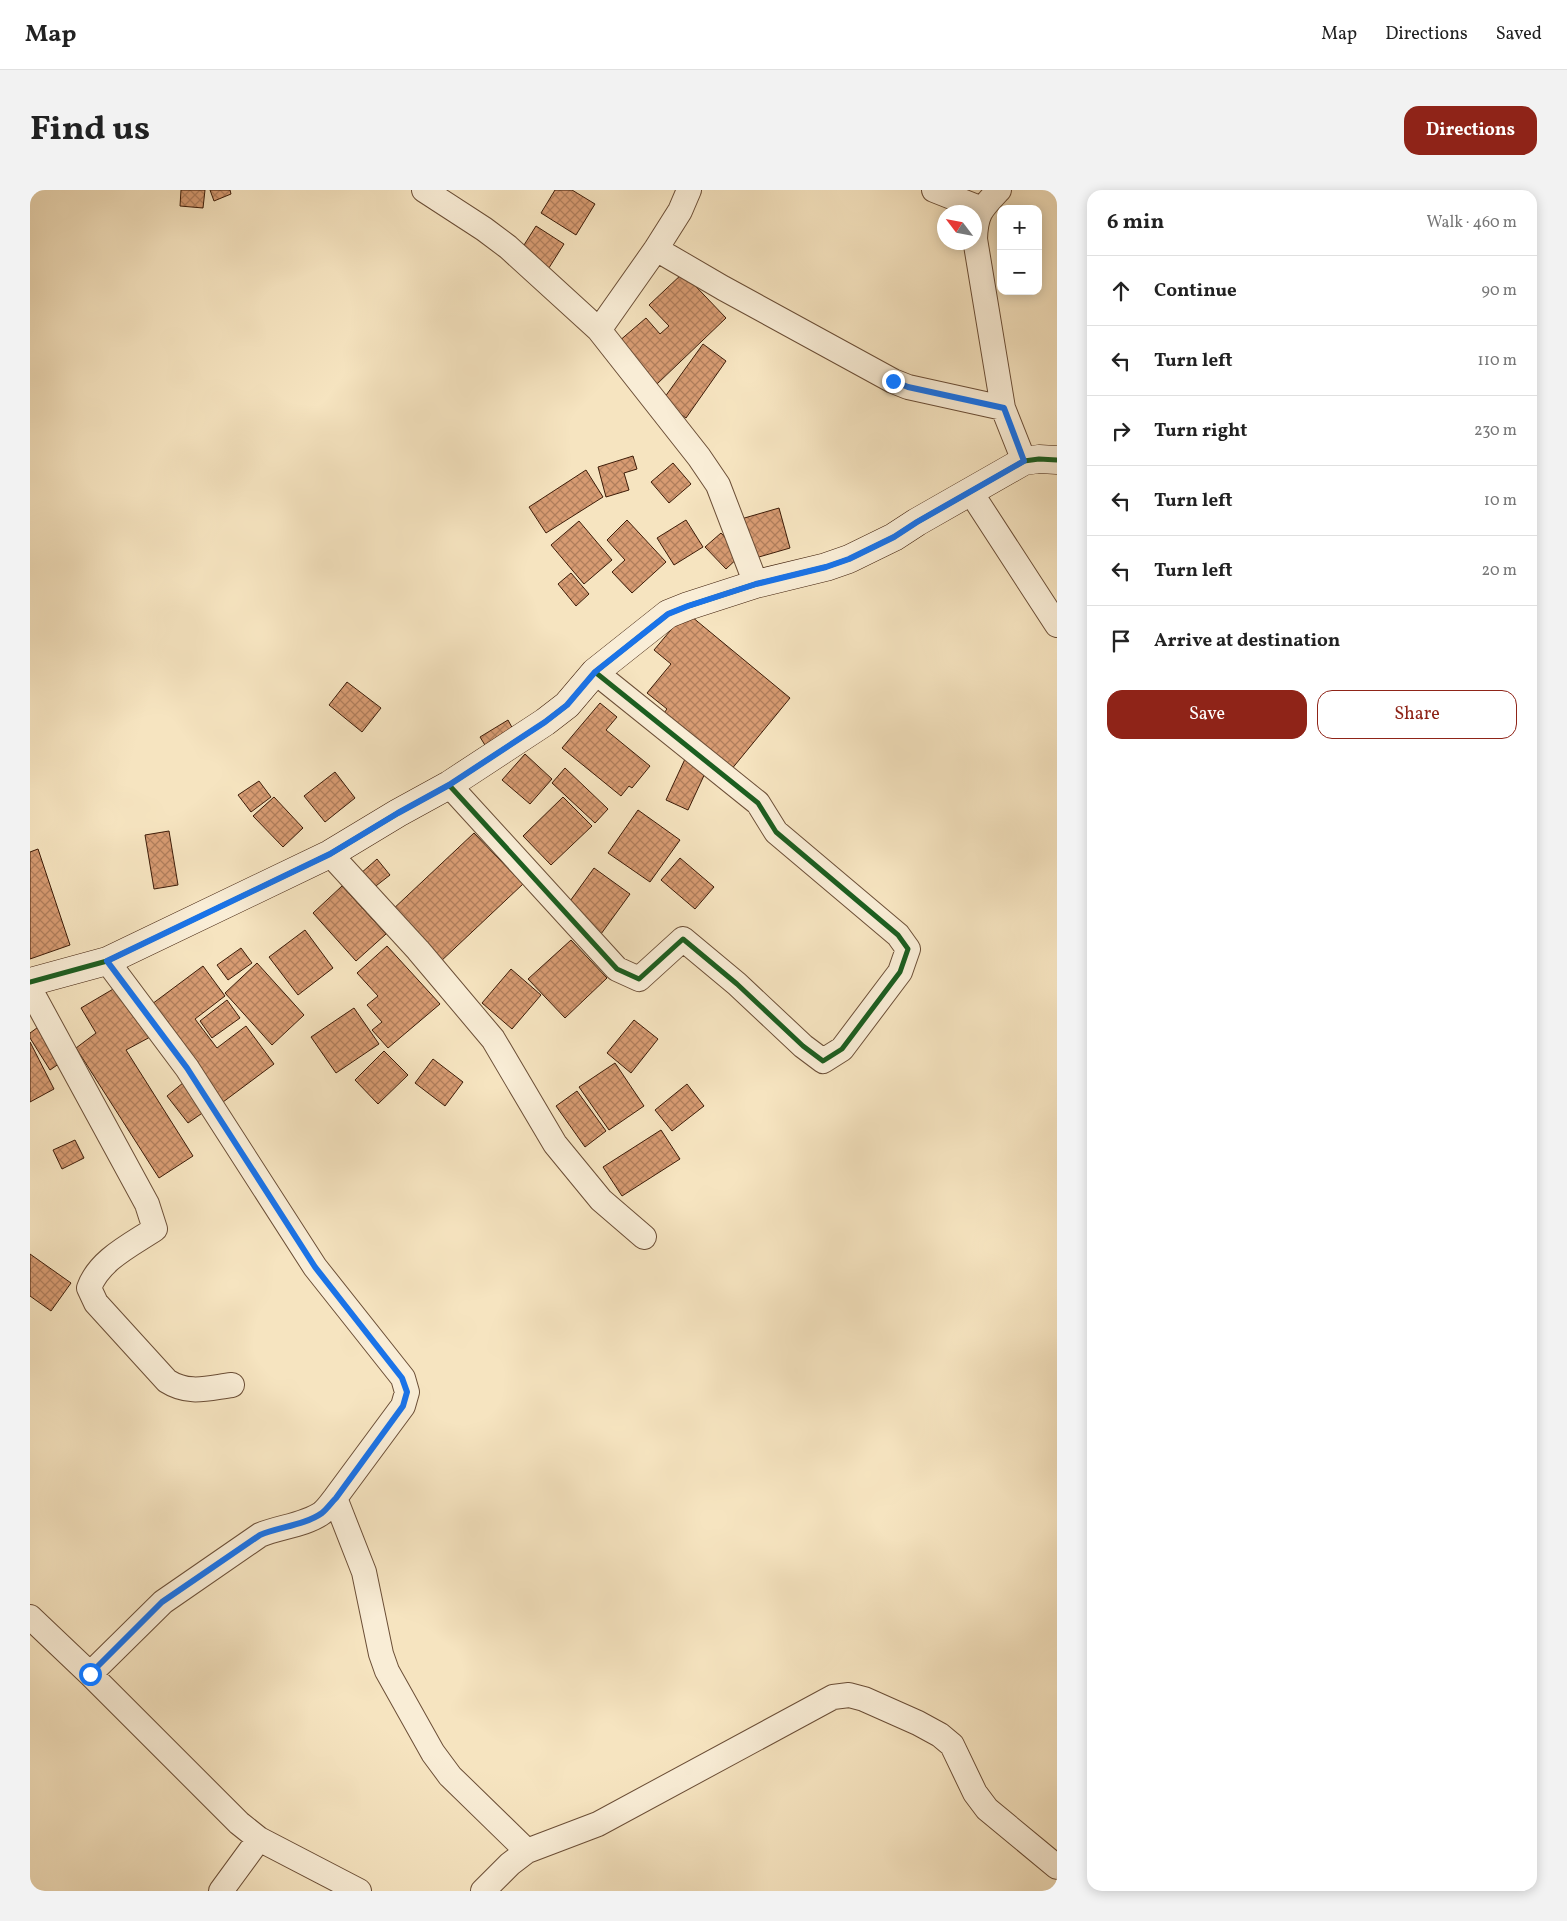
<!DOCTYPE html>
<html lang="en">
<head>
<meta charset="utf-8">
<style>
  :root { --surface:#fff; --page:#f2f2f2; --text:#222; --muted:#767676; --line:#e0e0e0; --accent:#8f2418 }
  body { margin:0; font-family:Vollkorn,serif; background:var(--page); color:var(--text) }
  .controls { position:absolute; right:15px; top:15px; display:grid; overflow:hidden; border-radius:10px; box-shadow:0 2px 12px #0003 }
  .controls button { width:45px; height:45px; display:grid; place-items:center; padding:0; border:0; border-bottom:1px solid var(--line); background:var(--surface); color:var(--text); font:25px sans-serif }
  .compass { position:absolute; left:907px; top:15px; width:45px; height:45px; border-radius:50%; background:var(--surface); box-shadow:0 2px 12px #0003; rotate:302deg }
  .stop { position:absolute; width:15px; height:15px; margin:-11px; border:4px solid #1a73e8; border-radius:50%; background:#fff }
  .stop.end { background:#1a73e8; border-color:#fff; box-shadow:0 1px 5px #0008 }
  .list { margin:0; padding:0; list-style:none }
  h2 { display:flex; justify-content:space-between; align-items:center; height:65px; margin:0; padding:0 20px; font-size:21px }
  h2 small { font-size:16px; font-weight:400; color:var(--muted) }
  .list li { display:grid; grid-template-columns:32px 1fr auto; gap:15px; align-items:center; box-sizing:border-box; height:70px; padding:0 20px; border-top:1px solid var(--line) }
  .list b { display:block; font-size:19px; white-space:nowrap }
  .list em { font-size:16px; font-style:normal; color:var(--muted) }
  .actions { display:flex; gap:10px; padding:15px 20px }
  .actions a { flex:1; padding:11px 0; border:1px solid var(--accent); border-radius:15px; text-align:center; font-size:18px; color:var(--accent) }
  .actions .main { background:var(--accent); color:#fff }
  .icon { flex:none; width:28px; height:28px; fill:none; stroke:currentColor; stroke-width:2; stroke-linecap:round; stroke-linejoin:round }
  .map { position:relative; flex:none; width:1027px; height:1701px; overflow:hidden; border-radius:15px }
  header { display:flex; align-items:center; gap:30px; box-sizing:border-box; height:70px; padding:0 25px; background:var(--surface); border-bottom:1px solid var(--line) }
  header strong { font-size:24px }
  nav { display:flex; gap:28px; margin-inline-start:auto; font-size:18px }
  .intro { display:flex; align-items:center; justify-content:space-between; box-sizing:border-box; height:120px; padding:0 30px }
  h1 { margin:0; font-size:35px }
  .button { padding:12px 22px; border-radius:15px; background:var(--accent); color:#fff; font-size:18px; font-weight:700 }
  main { display:flex; gap:30px; padding:0 30px }
  aside { flex:1; background:var(--surface); border-radius:15px; box-shadow:0 2px 12px #0003 }
  .map>svg:first-child { display:block }
</style>
</head>
<body>
<header>
<strong>Map</strong>
<nav><a>Map</a><a>Directions</a><a>Saved</a></nav>
</header>
<div class="intro"><h1>Find us</h1><a class="button">Directions</a></div>
<main>
<div class="map">
<svg width="1027" height="1701" viewBox="0 0 1027 1701">
  <defs>
    <pattern id="building-cross-hatch" width="8" height="8" patternUnits="userSpaceOnUse" patternTransform="scale(1.25)"><rect width="8" height="8" fill="#d79b72"/><path d="M0 0l8 8M0 8l8-8" fill="none" stroke="#b07e5c"/></pattern>
  </defs>
  <rect width="100%" height="100%" fill="#f6e4c0"/>
  <filter id="stains"><feTurbulence type="fractalNoise" baseFrequency=".004" numOctaves="4"/><feColorMatrix values="0 0 0 0 .2 0 0 0 0 .09 0 0 0 0 .02 0 0 0 .5 -.17"/></filter>
  <radialGradient id="worn" r=".72"><stop offset=".6" stop-color="#630" stop-opacity="0"/><stop offset="1" stop-color="#630" stop-opacity=".3"/></radialGradient>
  <path fill="url(#building-cross-hatch)" stroke="#3d1c08" d="M151,0H175L173,18L150,16Z
    M180,0H200L201,4L184,11Z
    M525,0H542L565,14L546,45L511,23Z
    M506,36L534,54L517,81L489,63Z
    M653,83L696,128L627,194L588,152L616,128L630,144L639,136L619,115Z
    M673,154L696,171L656,228L632,211Z
    M603,266L607,279L594,283L599,300L576,307L568,277Z
    M643,273L661,294L639,313L621,292Z
    M556,280L573,307L516,343L499,317Z
    M749,318L760,358L722,369L711,329Z
    M597,330L636,372L602,403L582,382L595,370L577,350Z
    M656,330L673,357L644,375L627,348Z
    M549,331L582,370L554,394L521,355Z
    M691,343L711,365L696,379L675,357Z
    M541,383L559,404L546,416L528,394Z
    M656,422L760,508L696,586L634,523L637,519L617,503L641,474L624,460Z
    M317,492L351,518L332,542L299,515Z
    M570,513L587,527L576,540L620,576L602,598L599,596L591,606L532,558Z
    M478,530L485,543L458,560L450,547Z
    M495,564L522,589L500,614L472,590Z
    M655,569L677,579L658,620L636,610Z
    M535,578L578,619L565,633L522,593Z
    M305,582L325,608L295,632L274,606Z
    M229,591L241,607L221,622L208,605Z
    M244,607L273,638L253,657L223,626Z
    M533,607L562,636L521,675L493,646Z
    M608,620L650,650L620,692L578,663Z
    M139,641L148,695L124,699L115,645Z
    M444,643L493,694L409,773L360,722Z
    M8,659L40,755L0,769V662Z
    M650,668L684,697L665,719L631,690Z
    M347,669L360,685L342,699L330,684Z
    M564,678L600,704L571,744L535,718Z
    M312,696L356,744L326,771L283,723Z
    M275,740L303,778L268,805L239,767Z
    M541,750L577,788L535,828L498,789Z
    M357,756L410,814L358,858L342,840L352,832L337,815L348,806L327,783Z
    M211,758L222,773L198,790L187,775Z
    M227,773L274,825L242,855L195,803Z
    M173,776L195,806L165,829L187,858L216,836L244,874L189,915L118,817Z
    M481,779L511,805L482,839L452,813Z
    M90,795L122,846L96,860L163,966L129,988L46,858L66,843L51,818Z
    M197,810L210,828L182,848L170,831Z
    M324,818L349,854L306,883L281,847Z
    M604,830L628,849L601,883L577,863Z
    M11,835L33,871L20,880L0,848V843Z
    M0,852L24,899L0,912Z
    M354,861L378,885L348,914L325,890Z
    M403,869L433,892L415,916L385,893Z
    M585,873L614,916L579,940L549,897Z
    M159,888L181,917L158,933L137,906Z
    M657,894L674,916L642,941L625,920Z
    M547,901L576,941L555,957L526,916Z
    M631,940L650,969L592,1006L573,977Z
    M45,950L54,968L32,979L23,960Z
    M0,1064L41,1093L21,1121L0,1106Z"/>
  <g fill="none" stroke-linecap="round" stroke-linejoin="round">
    <g stroke="#6b4e36" stroke-width="26">
      <path id="street" d="M394,0L454,39L478,57L569,140L669,267L688,295L726,394
        M904,0L952,19
        M969,0C951,19 946,23 945,49L973,218L994,271
        M626,59L693,98L863,191L878,197L973,218
        M569,140L626,59L650,21L659,0
        M940,301L1027,435
        M419,595L587,779L609,789L653,749L707,794L773,856L793,871L812,859L870,782L878,759L868,745L746,642L728,613L565,482
        M300,664L388,760L463,849L525,954L571,1010L614,1047
        M0,799L117,1014L125,1039C101,1055 69,1070 59,1098L66,1113L137,1191C159,1205 178,1198 202,1195
        M305,1308L334,1382L351,1464L357,1481L403,1563L420,1586L497,1661
        M0,1427L60,1484L209,1633L229,1649L329,1701
        M60,1484L133,1412L230,1345C249,1337 275,1335 292,1323C297,1319 301,1313 305,1308L373,1216L377,1202L373,1188L285,1077L157,878L77,771
        M191,1701L229,1649
        M453,1701L480,1674L497,1661L568,1634L803,1507L819,1505L834,1509L888,1533L910,1545L922,1555L945,1603L957,1619L1027,1677"/>
    </g>
    <g stroke="#3d1c08" stroke-width="29">
      <path id="secondary" d="M0,792L77,771L300,664L368,623L419,595L515,532L537,515L565,482L638,424L658,416L726,394L796,377L819,369L864,347L887,332L994,271L1009,269L1027,270"/>
    </g>
    <use href="#street" stroke="#f9edd6" stroke-width="24"/>
    <use href="#secondary" stroke="#f9edd6" stroke-width="28"/>
    <g stroke="#f9edd6" stroke-width="8">
      <path id="cycleway" d="M419,595L587,779L609,789L653,749L707,794L773,856L793,871L812,859L870,782L878,759L868,745L746,642L728,613L565,482
        M0,792L77,771L300,664L368,623L419,595L515,532L537,515L565,482L638,424L658,416L726,394L796,377L819,369L864,347L887,332L994,271L1009,269L1027,270"/>
    </g>
    <use href="#cycleway" stroke="#1b5e20" stroke-width="5"/>
  </g>
  <g fill="none" stroke-linecap="round" stroke-linejoin="round">
    <path stroke="#1a73e8" stroke-width="6" d="M60,1484L132,1412L230,1345C249,1337 275,1335 292,1323C297,1319 301,1313 306,1308L373,1216L377,1202L372,1188L285,1077L157,878L77,771L300,664L368,623L419,595L515,532L537,515L565,482L638,424L658,416L726,394L796,377L819,369L864,347L887,332L994,271L974,218L878,197L863,191"/>
  </g>
  <rect width="100%" height="100%" filter="url(#stains)"/>
  <rect width="100%" height="100%" fill="url(#worn)"/>
</svg>
<div class="controls">
<button>+</button>
<button>−</button>
</div>
<svg class="compass" viewBox="-18 -18 36 36"><path d="M0-13l5 13h-10z" fill="#e53935"/><path d="M0 13l5-13h-10z" fill="#767676"/></svg>
<div class="stop" style="left:60px;top:1484px"></div>
<div class="stop end" style="left:863px;top:191px"></div>
</div>
<aside>
<h2>6 min<small>Walk · 460 m</small></h2>
<ul class="list">
<li><svg class="icon" aria-label="ahead" viewBox="0 0 24 24"><path d="M12 20V5M6 11l6-6 6 6"/></svg><div><b>Continue</b></div><em>90 m</em></li>
<li><svg class="icon" aria-label="left" viewBox="0 0 24 24"><path d="M17 20v-9H6M10 6l-5 5 5 5"/></svg><div><b>Turn left</b></div><em>110 m</em></li>
<li><svg class="icon" aria-label="right" viewBox="0 0 24 24"><path d="M7 20v-9h11M14 6l5 5-5 5"/></svg><div><b>Turn right</b></div><em>230 m</em></li>
<li><svg class="icon" aria-label="left" viewBox="0 0 24 24"><path d="M17 20v-9H6M10 6l-5 5 5 5"/></svg><div><b>Turn left</b></div><em>10 m</em></li>
<li><svg class="icon" aria-label="left" viewBox="0 0 24 24"><path d="M17 20v-9H6M10 6l-5 5 5 5"/></svg><div><b>Turn left</b></div><em>20 m</em></li>
<li><svg class="icon" aria-label="arrive" viewBox="0 0 24 24"><path d="M6 21V4h12l-3 4 3 4H6"/></svg><div><b>Arrive at destination</b></div></li>
</ul>
<div class="actions"><a class="main">Save</a><a>Share</a></div>
</aside>
</main>
</body>
</html>
